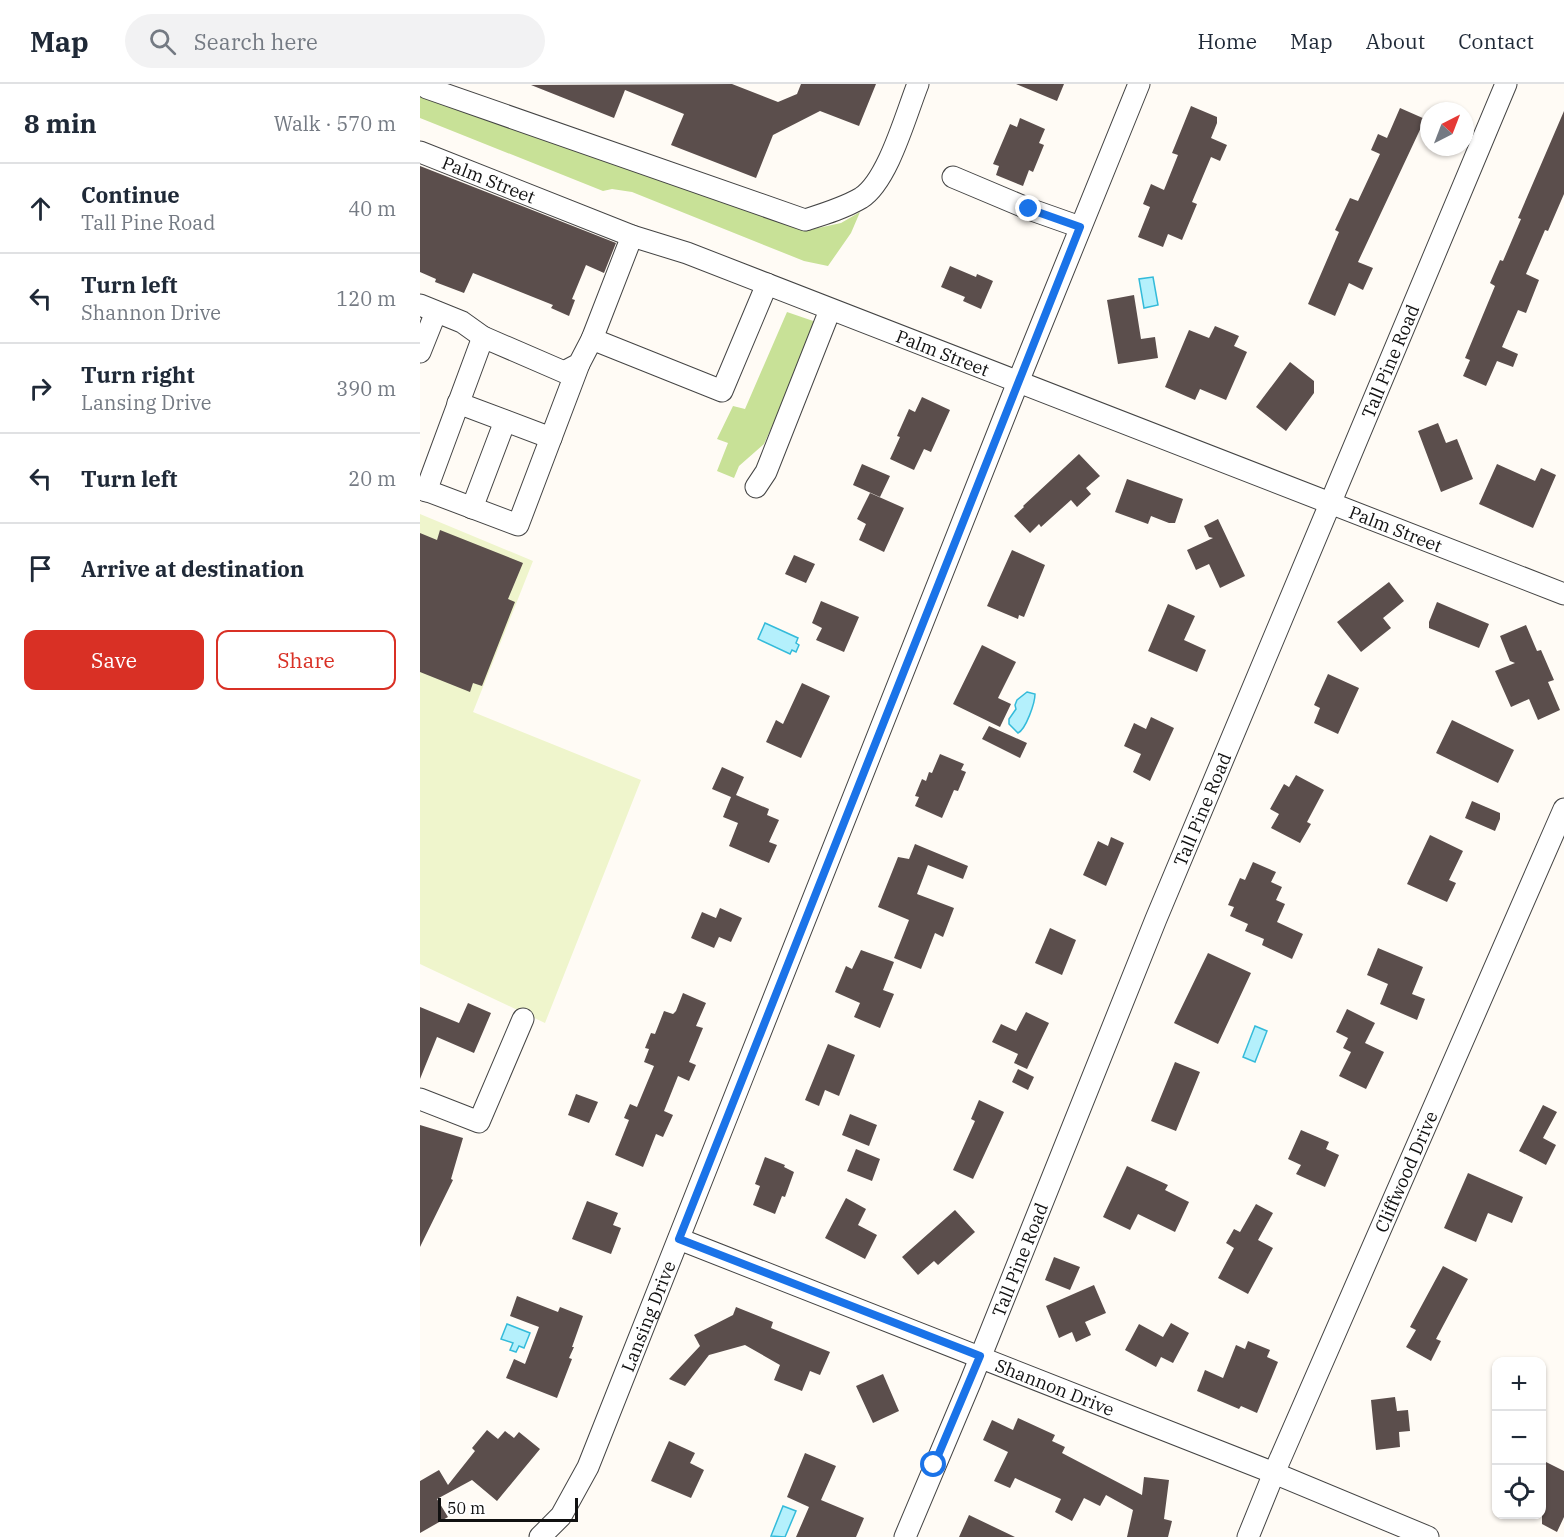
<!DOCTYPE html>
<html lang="en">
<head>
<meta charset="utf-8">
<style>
  :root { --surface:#fff; --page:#f2f2f3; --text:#1f2937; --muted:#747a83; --line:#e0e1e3; --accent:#d93025 }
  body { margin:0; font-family:"IBM Plex Serif",serif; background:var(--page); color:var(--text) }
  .controls { position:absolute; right:18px; bottom:18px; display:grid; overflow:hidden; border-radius:12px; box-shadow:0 2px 4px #0004 }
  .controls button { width:54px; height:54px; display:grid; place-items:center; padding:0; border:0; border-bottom:2px solid var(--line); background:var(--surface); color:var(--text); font:30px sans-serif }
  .compass { position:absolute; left:1000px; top:18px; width:54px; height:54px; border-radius:50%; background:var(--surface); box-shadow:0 2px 4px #0004; rotate:42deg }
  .scale { position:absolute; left:18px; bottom:15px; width:140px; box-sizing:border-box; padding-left:6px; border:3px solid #111; border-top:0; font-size:16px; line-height:21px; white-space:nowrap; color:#111; -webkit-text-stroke:4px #fff; paint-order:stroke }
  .stop { position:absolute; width:18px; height:18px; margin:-14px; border:4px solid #1a73e8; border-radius:50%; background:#fff }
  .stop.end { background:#1a73e8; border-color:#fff; box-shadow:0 2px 6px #0008 }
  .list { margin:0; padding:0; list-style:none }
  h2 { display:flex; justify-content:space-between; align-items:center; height:78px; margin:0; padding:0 24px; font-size:26px }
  h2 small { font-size:20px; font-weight:400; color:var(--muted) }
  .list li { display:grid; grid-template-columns:39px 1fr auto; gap:18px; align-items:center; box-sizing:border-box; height:90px; padding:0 24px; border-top:2px solid var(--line) }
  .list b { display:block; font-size:22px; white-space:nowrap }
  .list p { margin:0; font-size:20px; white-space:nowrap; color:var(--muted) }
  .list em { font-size:20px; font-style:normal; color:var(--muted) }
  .actions { display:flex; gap:12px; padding:18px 24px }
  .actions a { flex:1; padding:14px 0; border:2px solid var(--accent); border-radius:12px; text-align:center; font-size:21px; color:var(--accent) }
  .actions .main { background:var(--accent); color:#fff }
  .icon { flex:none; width:33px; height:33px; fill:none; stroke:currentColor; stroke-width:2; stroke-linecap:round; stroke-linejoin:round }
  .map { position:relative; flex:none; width:1144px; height:1453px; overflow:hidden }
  header { display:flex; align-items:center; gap:36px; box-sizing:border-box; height:84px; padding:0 30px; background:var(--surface); border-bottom:2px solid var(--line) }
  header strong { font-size:28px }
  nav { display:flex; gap:33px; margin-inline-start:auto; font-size:21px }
  .search { width:420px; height:54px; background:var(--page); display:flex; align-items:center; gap:15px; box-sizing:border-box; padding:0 21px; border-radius:33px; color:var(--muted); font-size:22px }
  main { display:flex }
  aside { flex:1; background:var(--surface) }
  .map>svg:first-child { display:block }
</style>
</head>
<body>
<header>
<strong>Map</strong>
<div class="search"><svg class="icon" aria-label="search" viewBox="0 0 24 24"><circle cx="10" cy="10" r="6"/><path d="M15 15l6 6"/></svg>Search here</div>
<nav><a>Home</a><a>Map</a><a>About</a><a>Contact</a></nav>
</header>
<main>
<aside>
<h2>8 min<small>Walk · 570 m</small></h2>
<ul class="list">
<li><svg class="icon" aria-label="ahead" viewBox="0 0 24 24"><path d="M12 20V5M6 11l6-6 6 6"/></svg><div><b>Continue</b><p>Tall Pine Road</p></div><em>40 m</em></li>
<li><svg class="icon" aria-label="left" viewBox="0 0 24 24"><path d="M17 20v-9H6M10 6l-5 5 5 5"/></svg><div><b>Turn left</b><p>Shannon Drive</p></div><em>120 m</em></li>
<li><svg class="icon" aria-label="right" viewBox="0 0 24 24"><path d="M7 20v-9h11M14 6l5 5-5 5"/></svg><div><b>Turn right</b><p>Lansing Drive</p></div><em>390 m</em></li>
<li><svg class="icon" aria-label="left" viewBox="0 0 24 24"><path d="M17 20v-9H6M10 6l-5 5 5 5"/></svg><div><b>Turn left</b></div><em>20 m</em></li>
<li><svg class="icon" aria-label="arrive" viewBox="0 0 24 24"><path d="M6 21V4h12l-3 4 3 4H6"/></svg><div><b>Arrive at destination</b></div></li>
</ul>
<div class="actions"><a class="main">Save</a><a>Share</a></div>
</aside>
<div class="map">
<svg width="1144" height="1453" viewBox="0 0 1144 1453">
  <rect width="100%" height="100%" fill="#fffbf5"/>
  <path fill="#c8e197" d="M0,9L7,14L389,146L421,139L440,128L431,149L408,182L384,177L212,108L192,105L183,107L0,34Z
    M367,228L399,239L344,360L319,382L314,394L297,387L308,359L297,355L313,322L325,325Z"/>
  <path fill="#eff5cc" d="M0,430L113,477L53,628L221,696L125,939L0,880Z"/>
  <path fill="#b4f0fc" stroke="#34bbda" stroke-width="1.5" d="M733,193L738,221L724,224L719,195Z
    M345,539L378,554L376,559L379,561L376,568L372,566L370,570L338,555Z
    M607,608L615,610C615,619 606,645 598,649L589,640V635L596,625L595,621L597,616Z
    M835,942L847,947L835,978L823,973Z
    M87,1240L110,1249L104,1264L99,1262L96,1268L90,1266L93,1259L81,1255Z
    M363,1422L376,1427L365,1453L351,1452Z"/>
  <path fill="#5b4e4c" d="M312,0L358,18L377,10L381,0H456L439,42L400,27L353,51L336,94L251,61L264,30L205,6L194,34L111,1Z
    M596,0H644L637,17Z
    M771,22L797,33V39L791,54L807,61L800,77L791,73L772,118L777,120L762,156L748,150L743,163L718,153L730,123L723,120L731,100L744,106L758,71L752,69Z
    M980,24L1005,35L938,178L953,184L943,206L929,199L915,232L888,220L919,148L915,146L930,114L938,117L960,70L951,66L958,50L967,54Z
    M1144,27V110L1128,147L1125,146L1106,190L1119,196L1106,229L1098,226L1082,263L1098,270L1093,283L1077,277L1066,302L1043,292L1050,276L1045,274L1075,202L1070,199L1080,176L1083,177L1101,135L1098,134Z
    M600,34L625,45L619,59L624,61L613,88L609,86L603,102L576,91L579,82L573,80L590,40L597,43Z
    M0,82L196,159L184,189L166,181L152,215L155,216L149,232L131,224L133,221L53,189L44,209L15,198L16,195L0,188Z
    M530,182L556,193L557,190L573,197L561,225L543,217L545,213L521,203Z
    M714,211L721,255L735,253L738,274L698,280L687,216Z
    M795,242L819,252L814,262L827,268L806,316L780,305L775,316L745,303L769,246L789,254Z
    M870,278L894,297V309L866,347L836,323Z
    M502,313L530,326L511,368L504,365L494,386L470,375L480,353L477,352L489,325L495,328Z
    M1018,339L1026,359L1037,355L1053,395L1021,408L998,347Z
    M659,370L680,392L666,404L671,410L657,423L651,416L621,443L619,440L610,449L594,432L604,423L603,422Z
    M442,380L470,392L460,413L433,401Z
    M1077,380L1115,397L1121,384L1136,391L1113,444L1059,420Z
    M707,395L763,415L755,439H749L731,432L728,440L695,428Z
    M450,409L484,424L464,468L439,456L446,440L437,435Z
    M798,435L825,492L800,504L789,480L776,486L767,466L793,454L789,453L784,442Z
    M20,446L103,479L88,515L95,518L62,602L53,599L50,608L0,588V449L17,456Z
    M592,466L625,481L604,533L599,531L598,535L567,522Z
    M374,471L395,480L386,499L365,490Z
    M969,498L984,517L963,534L971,544L941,568L917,538Z
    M401,517L439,533L424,568L396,556L402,544L392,539Z
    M1017,518L1069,540L1059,564L1009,544V538Z
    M748,520L775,532L764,556L786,566L777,588L728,567Z
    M1106,541L1117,567L1121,566L1134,596L1128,598L1140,626L1118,636L1109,615L1091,623L1075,587L1095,579L1090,577L1080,552Z
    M562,561L596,578L578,614L591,620L580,643L533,620Z
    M908,590L939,604L918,650L894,639L900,624L894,621Z
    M382,599L410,612L381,674L346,658L356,636L363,640Z
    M731,633L754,644L730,697L713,688L721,670L704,662L714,639L726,645Z
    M1032,636L1094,666L1078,699L1016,669Z
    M569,642L607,659L600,674L562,655Z
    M520,670L544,680L541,686L546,688L538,707L534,706L522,734L495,722L499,713L495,712L502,695L506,697L509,688L512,689Z
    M302,683L324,693L316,711L349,725L347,731L359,736L349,758L357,761L349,779L309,762L318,739L303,733L311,713L292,705Z
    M876,691L904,706L887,738L891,740L880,759L851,744L859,730L850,725L864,700L869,703Z
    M1052,717L1080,729V735L1075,747L1045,734Z
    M1010,751L1043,767L1029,796L1036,799L1027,818L987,800Z
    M691,753L704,759L686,802L663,791L678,757L688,762Z
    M495,760L548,782L543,795L508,781L497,810L534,824L523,853L515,849L501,885L474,874L489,836L458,823L478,773L489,775Z
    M833,778L856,788L851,798L862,803L856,816L865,820L857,838L883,850L872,875L842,861L844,855L825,847L828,840L810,832L814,823L808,821L820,794L825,796Z
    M300,824L322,834L311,858L299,853L294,864L271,854L282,828L296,834Z
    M630,844L656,856L642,891L615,879Z
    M958,864L1003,883L992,910L1005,915L997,936L960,920L968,900L947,891Z
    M441,866L474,878L463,906L474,910L460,944L434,933L440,919L415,908L426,882L432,885Z
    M788,869L831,889L798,960L754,939Z
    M263,909L286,919L276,942L283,944L269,978L276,981L269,997L258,992L244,1027L253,1031L243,1053L236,1050L223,1083L195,1071L209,1036L204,1034L210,1020L217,1023L234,982L224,978L229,965L225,964L231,949L235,950L244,927L253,930L256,927Z
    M48,919L71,929L54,969L17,953L0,995V923L39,939Z
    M927,925L955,939L945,959L964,968L946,1005L919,992L931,968L923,964L928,954L916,948Z
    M606,928L629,939L607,985L594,979L598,970L572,958L581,940L596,947Z
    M408,960L435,971L419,1012L405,1006L399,1022L385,1016Z
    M755,978L780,988L756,1047L731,1037Z
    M598,985L614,993L608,1006L592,998Z
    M156,1010L178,1018L169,1039L148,1031Z
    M559,1016L584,1028L553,1095L533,1086L555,1037L551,1035Z
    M1123,1021L1137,1028L1123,1054L1136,1061L1126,1081L1099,1067Z
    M430,1030L457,1041L449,1062L422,1051Z
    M0,1041L43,1054L31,1095L33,1096L0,1163Z
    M881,1046L909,1058L906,1065L919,1071L905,1103L876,1090L881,1081L868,1075Z
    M436,1065L460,1075L452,1097L427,1087Z
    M345,1073L365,1081L364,1083L374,1088L365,1113L362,1112L355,1130L333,1121L340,1102L335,1100Z
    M707,1082L748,1101L745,1106L769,1118L755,1148L718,1130L710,1146L683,1133Z
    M1048,1089L1103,1113L1092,1139L1068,1129L1056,1158L1024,1144Z
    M426,1114L446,1125L438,1141L457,1151L445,1175L405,1154Z
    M167,1117L198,1129L193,1141L201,1144L191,1170L152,1155Z
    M836,1120L853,1129L838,1156L853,1164L828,1210L798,1194L814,1164L806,1159L814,1145L820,1148Z
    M535,1126L555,1148L518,1181L514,1177L498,1191L482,1173Z
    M634,1173L660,1183L650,1206L625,1196Z
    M1023,1182L1048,1195L1016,1255L1021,1257L1011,1277L986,1263L996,1246L990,1243Z
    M674,1201L686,1229L665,1238L671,1251L656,1258L652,1248L639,1254L626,1222Z
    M97,1212L138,1228L140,1223L163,1232L152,1263H154L149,1274L152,1275L137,1314L86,1294L94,1275L105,1280L119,1243L90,1232Z
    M316,1223L353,1238L351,1244L410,1268L400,1291L390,1287L382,1307L354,1296L360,1281L325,1261L289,1271L265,1302L249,1295L280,1262L274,1251L313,1231Z
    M751,1239L769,1249L753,1279L741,1273L736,1283L705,1266L719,1240L743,1253Z
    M828,1257L850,1266L847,1273L858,1278L837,1329L821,1322L819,1325L777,1307L785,1286L803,1294L816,1261L825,1265Z
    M463,1290L479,1327L453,1339L436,1302Z
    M975,1313L977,1327L988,1326L990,1347L979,1348L980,1363L956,1366L951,1316Z
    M598,1334L635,1351L632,1357L645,1363L642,1369L722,1411L724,1393L749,1396L744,1435L752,1437L748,1453H707L713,1426L686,1411L680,1422L664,1414L652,1437L635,1428L641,1415L595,1394L590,1404L574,1397L588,1368L563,1356L572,1336L593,1346Z
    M67,1346L78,1355L85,1347L94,1354L99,1348L120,1365L77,1417L52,1396L17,1415L28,1433L0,1449V1397L19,1386L28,1401L55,1367L52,1364Z
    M249,1357L275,1369L270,1379L284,1386L271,1414L231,1397Z
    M385,1369L416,1382L401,1416L444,1434L436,1453H376L389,1423L367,1413Z
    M1122,1376L1144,1387V1433L1137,1448L1122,1440Z
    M549,1431L595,1453H539Z"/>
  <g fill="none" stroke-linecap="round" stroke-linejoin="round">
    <g stroke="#444" stroke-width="23">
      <g id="minor">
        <path d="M1,0L7,4L385,136C404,130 424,124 441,114C468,97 486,30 498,0"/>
        <path id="s1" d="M0,68L212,152L267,169L1144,510"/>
        <path d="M533,93L609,125L660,143"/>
        <path d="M0,221L42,238L63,253L144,288L159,280L172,255L212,152"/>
        <path d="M172,255L302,307L347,200"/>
        <path d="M0,268L16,228"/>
        <path d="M38,319L131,354"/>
        <path d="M336,403L346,388L410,226"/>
        <path d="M0,404L98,441L159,280"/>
        <path d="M6,407L63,253"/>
        <path d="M52,424L85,337"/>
        <path d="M0,1015L59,1038L103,935"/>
        <path id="s2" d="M259,1155L854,1389L1008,1453"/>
        <path id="s3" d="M120,1453L141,1432L168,1383L598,298L719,0"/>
        <path id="s4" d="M485,1453L550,1299L736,835L1086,0"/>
        <path id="s5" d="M828,1453L854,1389L1144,725"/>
      </g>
    </g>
    <use href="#minor" stroke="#fff" stroke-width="21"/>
  </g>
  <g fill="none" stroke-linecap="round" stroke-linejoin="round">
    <path stroke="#1a73e8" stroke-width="8" d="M514,1381L560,1272L259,1155L660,143L609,125"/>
  </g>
  <g text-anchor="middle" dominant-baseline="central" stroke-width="6" stroke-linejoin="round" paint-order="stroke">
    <g font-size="18" fill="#111" stroke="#fff">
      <text stroke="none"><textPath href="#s1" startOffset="74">Palm Street</textPath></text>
      <text stroke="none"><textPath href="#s1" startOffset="560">Palm Street</textPath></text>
      <text stroke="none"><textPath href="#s4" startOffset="1272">Tall Pine Road</textPath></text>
      <text stroke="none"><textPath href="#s1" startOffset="1046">Palm Street</textPath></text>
      <text stroke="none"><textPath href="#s4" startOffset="786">Tall Pine Road</textPath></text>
      <text stroke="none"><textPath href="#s5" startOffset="398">Cliffwood Drive</textPath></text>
      <text stroke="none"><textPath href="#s4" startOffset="300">Tall Pine Road</textPath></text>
      <text stroke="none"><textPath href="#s3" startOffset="248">Lansing Drive</textPath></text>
      <text stroke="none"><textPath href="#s2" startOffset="404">Shannon Drive</textPath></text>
    </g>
  </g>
</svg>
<div class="controls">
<button>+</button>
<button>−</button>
<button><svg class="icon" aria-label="locate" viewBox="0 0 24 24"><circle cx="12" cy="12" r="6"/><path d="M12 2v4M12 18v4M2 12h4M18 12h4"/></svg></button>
</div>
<svg class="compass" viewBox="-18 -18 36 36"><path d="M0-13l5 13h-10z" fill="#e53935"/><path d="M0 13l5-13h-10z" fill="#747a83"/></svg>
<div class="scale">50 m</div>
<div class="stop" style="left:514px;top:1381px"></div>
<div class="stop end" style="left:609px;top:125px"></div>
</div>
</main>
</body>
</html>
